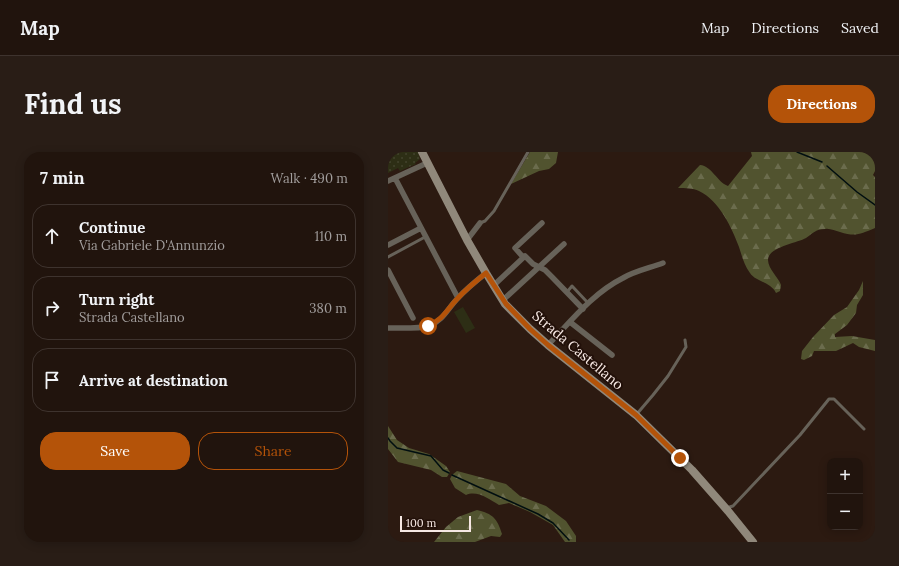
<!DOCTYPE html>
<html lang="en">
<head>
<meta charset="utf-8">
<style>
  :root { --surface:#21140d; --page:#291d16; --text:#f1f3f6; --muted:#a29e9d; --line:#3e332e; --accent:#b45309 }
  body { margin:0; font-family:Lora,serif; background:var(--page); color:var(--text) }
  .controls { position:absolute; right:12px; bottom:12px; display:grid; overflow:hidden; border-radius:8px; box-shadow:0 2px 10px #0003 }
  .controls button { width:36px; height:36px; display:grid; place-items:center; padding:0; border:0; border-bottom:1px solid var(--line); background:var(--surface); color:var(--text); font:20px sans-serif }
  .scale { position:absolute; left:12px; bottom:10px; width:71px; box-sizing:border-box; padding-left:4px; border:2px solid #f6e8e3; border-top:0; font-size:11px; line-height:14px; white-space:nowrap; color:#f6e8e3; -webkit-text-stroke:3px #221009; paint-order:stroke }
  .stop { position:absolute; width:12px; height:12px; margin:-9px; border:3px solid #b45309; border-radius:50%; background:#fff }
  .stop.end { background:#b45309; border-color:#fff; box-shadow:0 1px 4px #0008 }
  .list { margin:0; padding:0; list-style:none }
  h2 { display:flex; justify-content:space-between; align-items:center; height:52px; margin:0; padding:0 16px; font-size:17px }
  h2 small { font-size:13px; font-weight:400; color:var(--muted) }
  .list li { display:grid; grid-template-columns:26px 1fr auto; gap:12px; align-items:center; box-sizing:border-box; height:64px; margin:0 8px 8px; padding:0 8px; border:1px solid var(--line); border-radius:16px }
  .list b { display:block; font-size:15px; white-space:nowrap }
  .list p { margin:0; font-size:13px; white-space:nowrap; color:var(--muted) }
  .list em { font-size:13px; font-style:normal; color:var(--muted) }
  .actions { display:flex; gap:8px; padding:12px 16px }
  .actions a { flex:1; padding:9px 0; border:1px solid var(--accent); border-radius:16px; text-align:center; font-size:14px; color:var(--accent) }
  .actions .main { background:var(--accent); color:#fff }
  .icon { flex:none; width:22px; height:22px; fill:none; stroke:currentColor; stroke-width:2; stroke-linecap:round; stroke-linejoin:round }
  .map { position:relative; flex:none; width:487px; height:390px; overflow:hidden; border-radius:16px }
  header { display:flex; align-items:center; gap:24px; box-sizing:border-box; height:56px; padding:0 20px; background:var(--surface); border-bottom:1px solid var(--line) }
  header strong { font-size:19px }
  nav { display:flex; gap:22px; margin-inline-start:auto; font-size:14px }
  .intro { display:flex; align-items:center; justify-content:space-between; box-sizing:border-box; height:96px; padding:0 24px }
  h1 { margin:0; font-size:28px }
  .button { padding:10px 18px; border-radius:16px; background:var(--accent); color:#fff; font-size:14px; font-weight:700 }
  main { display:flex; gap:24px; padding:0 24px }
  aside { flex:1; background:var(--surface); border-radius:16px; box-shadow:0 2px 10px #0003 }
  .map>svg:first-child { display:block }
</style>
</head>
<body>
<header>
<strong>Map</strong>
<nav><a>Map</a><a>Directions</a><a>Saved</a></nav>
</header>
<div class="intro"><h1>Find us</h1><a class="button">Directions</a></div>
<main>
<aside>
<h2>7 min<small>Walk · 490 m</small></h2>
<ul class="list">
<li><svg class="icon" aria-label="ahead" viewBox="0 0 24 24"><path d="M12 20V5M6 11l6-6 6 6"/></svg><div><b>Continue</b><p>Via Gabriele D'Annunzio</p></div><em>110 m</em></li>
<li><svg class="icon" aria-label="right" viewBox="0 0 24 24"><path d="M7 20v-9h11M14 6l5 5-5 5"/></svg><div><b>Turn right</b><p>Strada Castellano</p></div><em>380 m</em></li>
<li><svg class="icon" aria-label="arrive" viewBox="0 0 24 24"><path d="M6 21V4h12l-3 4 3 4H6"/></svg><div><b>Arrive at destination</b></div></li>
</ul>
<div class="actions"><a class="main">Save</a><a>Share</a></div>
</aside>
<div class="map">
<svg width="487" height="390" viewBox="0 0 487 390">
  <defs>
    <pattern id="forest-firs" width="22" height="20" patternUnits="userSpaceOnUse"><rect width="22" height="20" fill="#51532f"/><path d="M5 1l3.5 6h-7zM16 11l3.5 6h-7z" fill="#6b6c4d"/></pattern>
    <pattern id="park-dots" width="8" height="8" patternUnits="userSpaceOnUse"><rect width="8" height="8" fill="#2d2e15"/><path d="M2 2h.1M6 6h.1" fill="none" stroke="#42422c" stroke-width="1.8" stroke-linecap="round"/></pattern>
  </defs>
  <rect width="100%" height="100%" fill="#2c1a11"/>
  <path fill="url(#forest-firs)" d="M142,0H170L168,11L161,17L151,19L123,32Z
    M363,0H487V19L485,23L487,25V76C472,82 468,85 452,80C447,79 442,76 437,77C428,77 425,81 418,86C409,91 380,95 380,108C380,117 391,126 393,133C393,135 392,137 392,139L388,141C383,130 368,130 362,121C356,113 354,104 351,95C344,76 331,48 311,39C305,36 297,36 290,36L312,13C324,14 329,30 340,34L364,4Z
    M475,129V143L469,153L468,161L459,173L447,182V185L464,184L487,188V199L471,195L465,191L448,199H426L424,204L416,208L413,207L414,199L425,185L446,163L459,155L471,138Z
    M0,274L9,288L21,296L41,302L58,314L62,320L59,325H54L43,318L10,310L0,297Z
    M69,319L118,332L132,344L158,354L178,369L188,384V390H177L165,373L142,360L121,351L111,353C101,347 89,338 78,343L67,336L62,327L64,323Z
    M89,358C105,362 109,366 114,382L112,385L103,384L87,390H46L58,375L70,365Z"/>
  <path fill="url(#park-dots)" d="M0,0H30L32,7L27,11L28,12L12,19L10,16L0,21Z"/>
  <path fill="#2d2e15" d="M75,155L87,176L78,181L66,160Z"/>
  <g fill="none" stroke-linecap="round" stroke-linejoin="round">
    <path stroke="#000e10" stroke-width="1.5" d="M409,0L434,10
      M439,14L469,40L487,53
      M0,286L2,289L9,296L43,304L55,318L61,321
      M64,323L150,362L165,371L181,388"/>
    <path stroke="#676259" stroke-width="3" d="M92,71L97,69L106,59L140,0
      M0,105L37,85
      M179,140L184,134L200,151
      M248,263L265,243L280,224L298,195L297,188
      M338,356L345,354L412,283L441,247H446L476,277"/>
    <path stroke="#676259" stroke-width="5.5" d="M7,26L70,146
      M0,29L39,11
      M79,88L92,71
      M0,93L33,76
      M135,105L127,96L154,71
      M0,118L25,166
      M105,134L137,104L145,112L157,118L164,125L195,157
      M115,148L176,92
      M182,170L224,203
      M0,176C12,176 30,177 41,174C55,169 60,156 70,146C78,137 88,129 98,121
      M160,193C183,169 205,141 235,126C247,119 262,116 275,111"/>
    <path stroke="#90887b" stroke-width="8" d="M34,0L79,88L98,121L117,152L142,177L160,193L248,263L304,318L340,359L365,390"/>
  </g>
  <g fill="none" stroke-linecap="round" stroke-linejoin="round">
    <path stroke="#b45309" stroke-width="5" d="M40,174C57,166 58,158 70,146C78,137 88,129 98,121L118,152L142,177L160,193L248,263L292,306"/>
  </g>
  <g text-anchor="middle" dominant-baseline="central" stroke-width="4" stroke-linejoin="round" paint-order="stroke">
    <g font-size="14" fill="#f6e8e3" stroke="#221009">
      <text transform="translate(190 198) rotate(40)">Strada Castellano</text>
    </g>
  </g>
</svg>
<div class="controls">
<button>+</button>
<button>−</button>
</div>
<div class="scale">100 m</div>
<div class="stop" style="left:40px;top:174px"></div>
<div class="stop end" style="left:292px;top:306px"></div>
</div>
</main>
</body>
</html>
